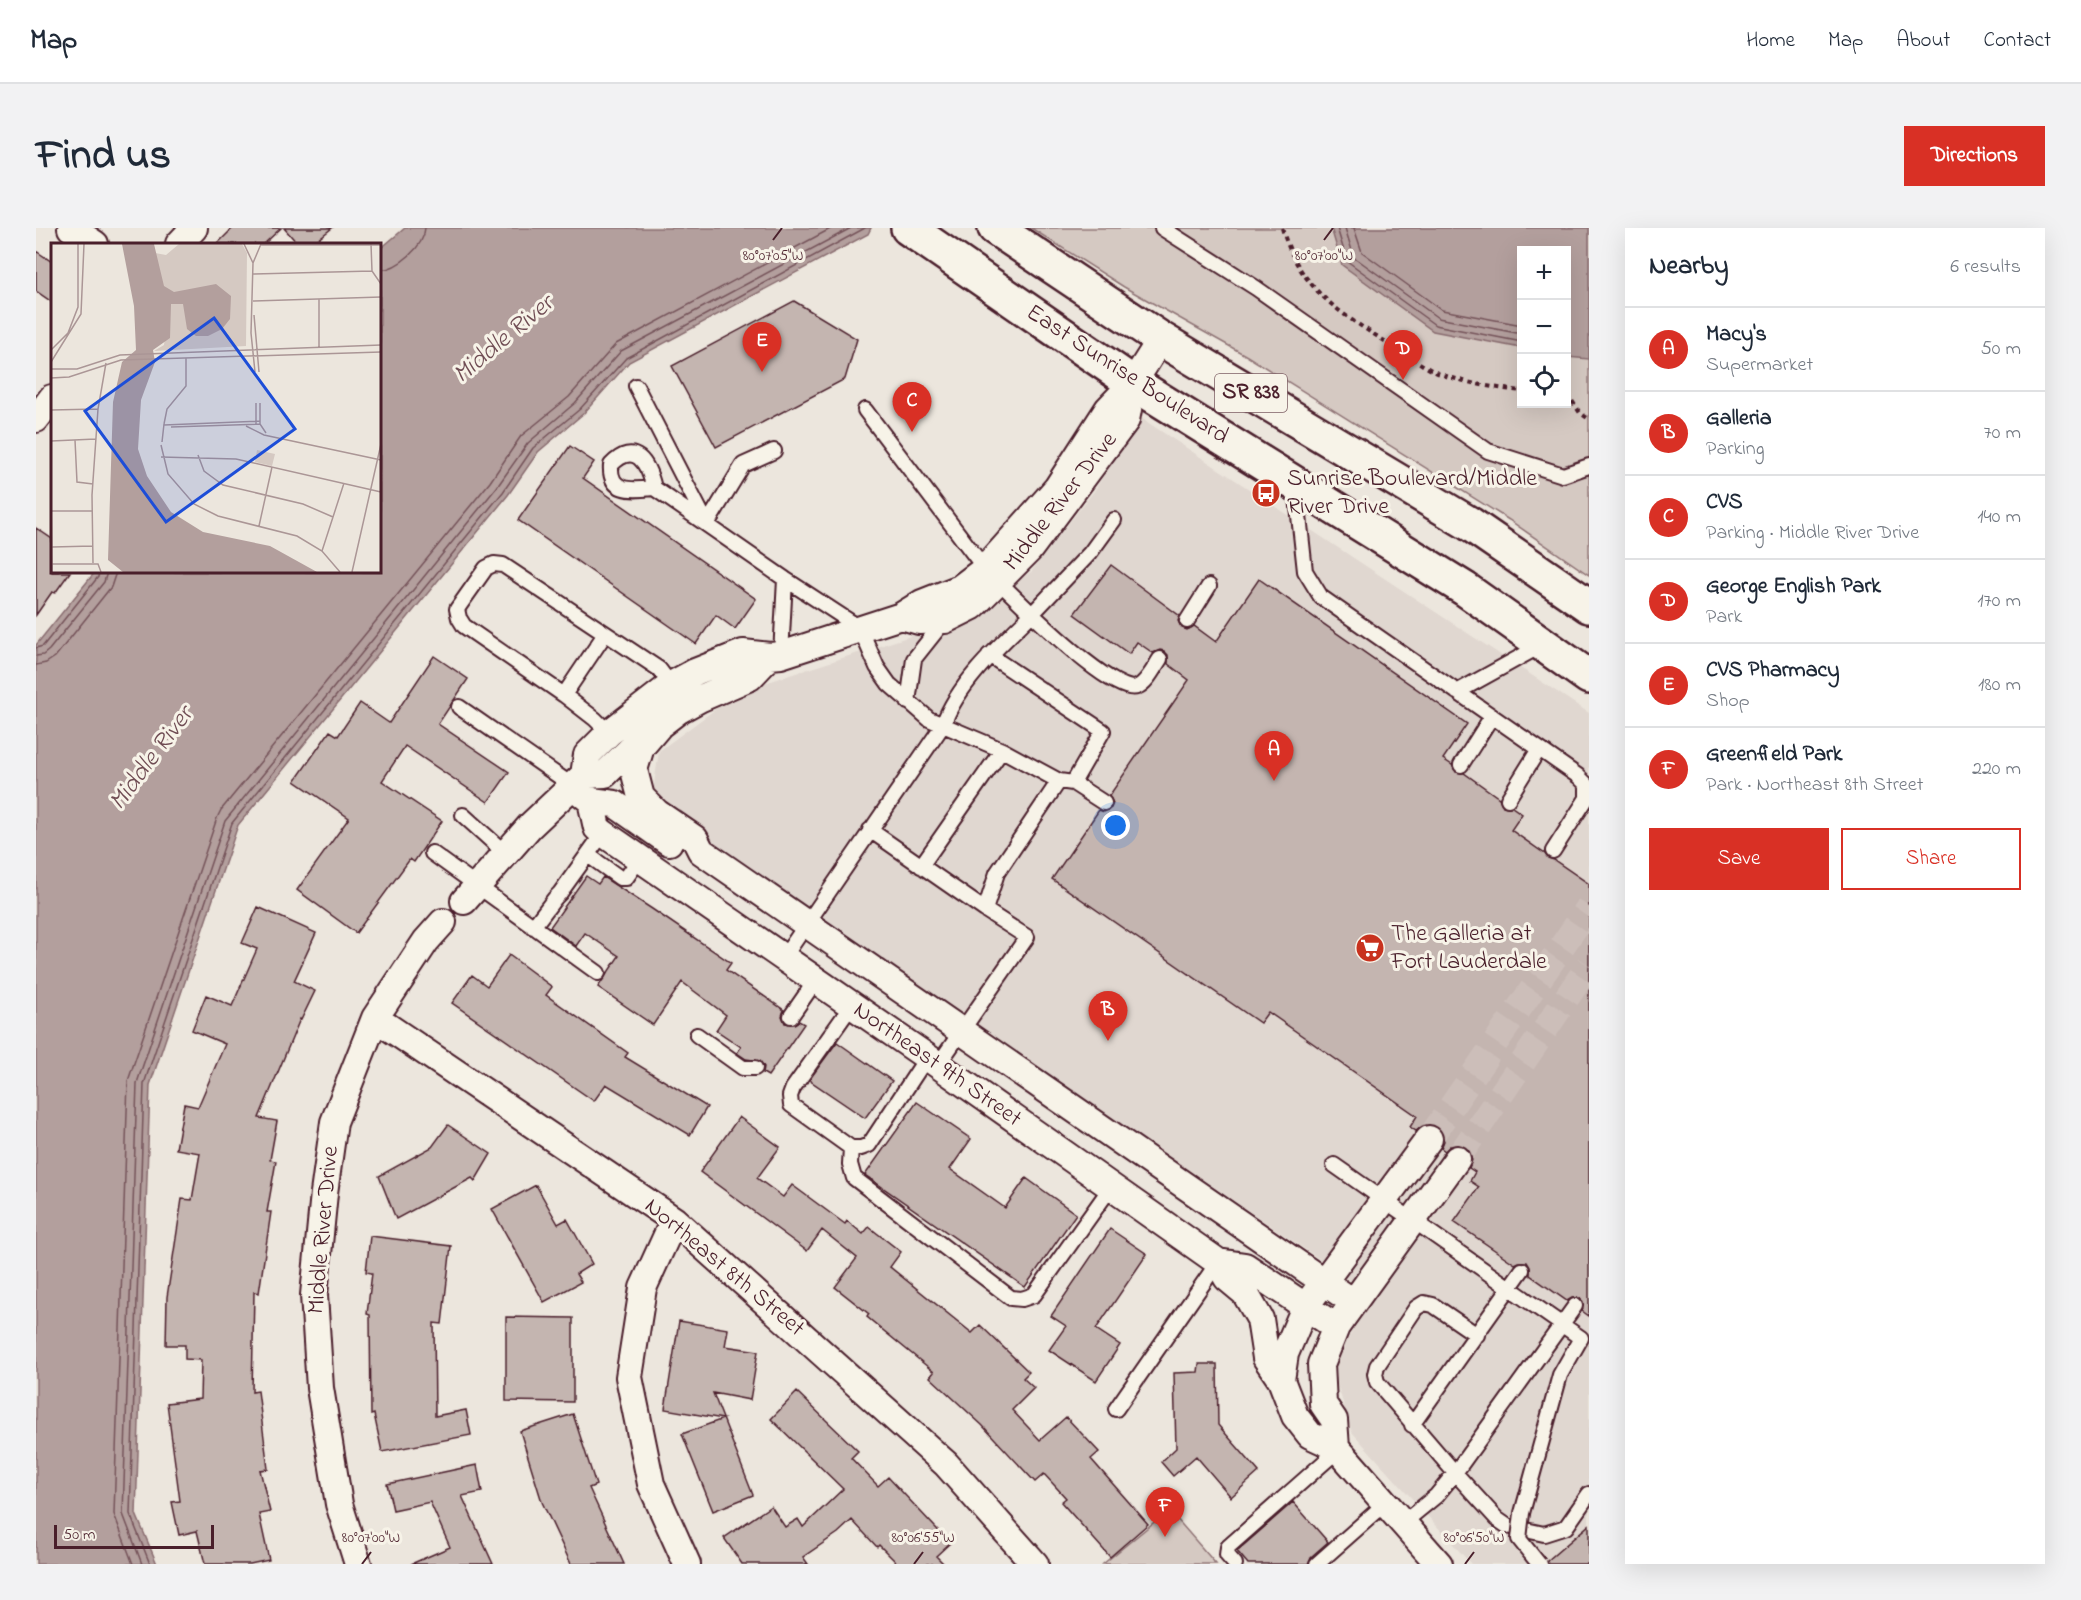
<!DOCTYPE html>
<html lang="en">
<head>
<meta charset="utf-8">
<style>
  :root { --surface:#fff; --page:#f2f2f3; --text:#1f2937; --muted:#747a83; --line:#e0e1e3; --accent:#d93025 }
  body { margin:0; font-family:"Indie Flower",sans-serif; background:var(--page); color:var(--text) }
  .controls { position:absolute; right:18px; top:18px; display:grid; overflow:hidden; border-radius:0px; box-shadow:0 6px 24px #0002 }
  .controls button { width:54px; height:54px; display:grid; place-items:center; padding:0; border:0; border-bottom:2px solid var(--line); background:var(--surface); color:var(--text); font:30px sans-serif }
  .scale { position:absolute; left:18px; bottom:15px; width:160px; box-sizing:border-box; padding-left:6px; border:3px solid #4a1f2b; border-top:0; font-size:16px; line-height:21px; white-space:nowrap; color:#4a1f2b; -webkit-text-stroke:4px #f7f3e8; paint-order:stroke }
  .you { position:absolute; left:1080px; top:598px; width:21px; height:21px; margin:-15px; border:4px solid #fff; border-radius:50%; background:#1a73e8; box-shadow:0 0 0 9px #1a73e833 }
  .badge { display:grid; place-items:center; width:39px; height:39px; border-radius:50%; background:var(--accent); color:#fff; font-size:20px; font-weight:700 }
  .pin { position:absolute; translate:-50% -50px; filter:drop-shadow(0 2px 3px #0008) }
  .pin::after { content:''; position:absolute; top:32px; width:21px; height:18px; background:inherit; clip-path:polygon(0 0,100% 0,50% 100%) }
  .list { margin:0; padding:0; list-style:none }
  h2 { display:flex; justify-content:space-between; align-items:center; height:78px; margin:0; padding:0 24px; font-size:26px }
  h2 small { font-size:20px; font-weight:400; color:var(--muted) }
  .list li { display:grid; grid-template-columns:39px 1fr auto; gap:18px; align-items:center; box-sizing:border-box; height:84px; padding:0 24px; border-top:2px solid var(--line) }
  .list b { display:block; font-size:22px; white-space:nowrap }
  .list p { margin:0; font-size:20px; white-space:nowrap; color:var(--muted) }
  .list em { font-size:20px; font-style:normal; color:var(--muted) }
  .actions { display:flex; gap:12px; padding:18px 24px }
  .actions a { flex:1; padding:14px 0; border:2px solid var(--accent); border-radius:0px; text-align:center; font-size:21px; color:var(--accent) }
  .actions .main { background:var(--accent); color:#fff }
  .icon { flex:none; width:33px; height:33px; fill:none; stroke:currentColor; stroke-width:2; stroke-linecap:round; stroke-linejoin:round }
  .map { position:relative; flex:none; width:1553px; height:1336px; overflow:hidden; border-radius:0px }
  header { display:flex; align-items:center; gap:36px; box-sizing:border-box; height:84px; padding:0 30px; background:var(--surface); border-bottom:2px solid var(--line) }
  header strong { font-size:28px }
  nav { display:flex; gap:33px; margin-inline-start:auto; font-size:21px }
  .intro { display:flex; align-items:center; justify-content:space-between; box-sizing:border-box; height:144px; padding:0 36px }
  h1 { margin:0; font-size:42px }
  .button { padding:15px 27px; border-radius:0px; background:var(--accent); color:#fff; font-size:21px; font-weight:700 }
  main { display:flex; gap:36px; padding:0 36px }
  aside { flex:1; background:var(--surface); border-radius:0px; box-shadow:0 6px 24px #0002 }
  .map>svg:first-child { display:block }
</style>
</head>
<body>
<header>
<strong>Map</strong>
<nav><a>Home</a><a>Map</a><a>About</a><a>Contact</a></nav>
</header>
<div class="intro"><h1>Find us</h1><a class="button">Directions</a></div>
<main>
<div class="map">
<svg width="1553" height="1336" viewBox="0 0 1553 1336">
  <rect width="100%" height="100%" fill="#ece6dd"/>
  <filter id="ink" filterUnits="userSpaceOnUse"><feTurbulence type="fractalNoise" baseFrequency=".0167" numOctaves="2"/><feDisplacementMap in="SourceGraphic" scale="12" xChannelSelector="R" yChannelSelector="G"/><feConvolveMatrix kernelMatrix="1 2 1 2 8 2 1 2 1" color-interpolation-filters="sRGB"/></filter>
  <g filter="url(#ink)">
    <path fill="#e0d7d0" d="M1105,190L1553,485V1336H1435L1316,1204L1295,1136L1339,1069L669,611L617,563L623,523L704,463L918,394L995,344L1058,263Z"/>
    <path fill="#d5c9c2" stroke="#907476" stroke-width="1.5" fill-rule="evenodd" d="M995,0H1553V347L1473,292L1211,128L1088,59ZM1486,22H1530V176H1486Z
      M1133,1282L1180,1336H1067Z"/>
    <path fill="#b39f9d" stroke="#896c6f" stroke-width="1.5" d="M369,0H835L832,6L593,134L548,185L502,224L472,267L202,597L114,857L100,1286L121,1336H0V417L59,344H344V21Z
      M1295,0H1553V131L1531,129L1530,22H1486L1485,120L1397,103L1306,37Z"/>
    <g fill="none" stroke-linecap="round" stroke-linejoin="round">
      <path stroke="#745259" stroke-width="1.5" d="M1301,0L1311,33L1399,97L1486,114
        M1309,0L1318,29L1402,90L1486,106
        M1318,0L1326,24L1406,82L1486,97
        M344,42C362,41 388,19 389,0
        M0,420L7,418L62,349L63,344
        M0,428L7,427L13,422L68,354L71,344
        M0,437L10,435L19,429L75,359L80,344
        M97,1336L78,1286L92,853L181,590L185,582L454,254L485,208L533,169L580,116L796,0
        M106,1336L87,1286L101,855L189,593L461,259L492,215L539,175L585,123L815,0
        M114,1336L94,1286L108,856L196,595L467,264L497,220L544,181L590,130L829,0"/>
    </g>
    <path fill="#c4b5b0" stroke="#4a1f2b" stroke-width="1.5" d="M197,0H245L228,16H181Z
      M248,0H296L276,16H262Z
      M0,23L16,34V74L0,63Z
      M758,73L821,111L809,151L680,219L636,138Z
      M534,218L558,234L547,250L720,371L699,401L680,387L660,416L482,292Z
      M0,300L16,311V344H34L19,365L16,364L0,387Z
      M1075,337L1144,388L1142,393L1146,400L1151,402L1158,398L1180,414L1223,351L1431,496L1407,531L1416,537L1420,544L1428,545L1463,570L1467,578L1476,579L1486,586L1475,602L1509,626L1512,630L1518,632L1553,656V1088L1546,1083L1547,1075L1544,1070H1536L1531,1073L1494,1047V1039L1491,1034H1483L1479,1036L1418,994L1443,959L1434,953L1439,944L1433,940L1436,932L1434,924L1430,919L1422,916L1414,918L1409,923L1405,920L1408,913L1407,906L1401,899L1394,896L1388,897L1380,903L1374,899L1381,888L1232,784L1224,795L1016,651L1063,582L1068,584L1075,580L1077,575L1073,568L1153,452L1132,436V427L1128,423L1124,422L1117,425L1101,414L1093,426L1038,386Z
      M398,428L432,451L402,496L473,544L452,574L369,518L346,553L406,593L378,634L374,631L320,705L261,662L313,590L259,553L294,503L302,508L324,475L353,495Z
      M550,648L562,656L567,649L616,681L695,735L690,742L748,782L746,788L749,795L758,796L763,793L768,796L732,848L727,845L728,839L724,833L710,831L701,825L705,819L680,802L690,787L646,754L617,797L562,759L583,728L549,705L540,718L514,699Z
      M222,679L280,705L258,753L279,763L265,792L264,791L223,890L241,893L234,932L240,933L231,984H235L223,1065L218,1064L216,1164L222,1163L232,1241L224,1242L234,1284L223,1286L233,1332L214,1336H169L161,1303L143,1307L136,1274L144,1273L131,1175L164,1171L165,1132L149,1131V1117H130L131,1069L146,971L156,972L164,925L140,921L148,876L162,879L189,816L156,802L170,767L196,778L221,721L206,715Z
      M473,727L516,759L510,767L592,825L589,829L671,879L654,907L570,856L558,873L416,775L436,747L451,758Z
      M801,814L856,853L829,890L773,852Z
      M881,874L935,911L914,941L969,980L990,950L1040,986L989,1059L829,947Z
      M703,889L744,919L721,950L747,969L756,957L809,996L811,993L827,1006L833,999L865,1024L854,1039L936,1105L944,1097L993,1144L987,1150L998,1160L976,1182L1004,1212L1030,1189L1063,1224L1055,1231L1112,1296L1074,1329L1025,1274L1030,1270L1008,1246L999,1254L946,1197L894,1149L898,1144L831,1089L833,1086L799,1059L821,1030L786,1002L771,1023L664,944Z
      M412,897L455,926L439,953L436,950L360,991L343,948L396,919Z
      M500,957L522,996L531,991L556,1036L540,1046L545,1054L508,1074L456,981Z
      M1074,1001L1111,1026L1060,1101L1084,1117L1060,1153L1013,1122L1030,1098L1015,1088Z
      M334,1008L415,1018L406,1096L398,1095L399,1188L430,1182L435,1207L346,1224L338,1186L335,1187L334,1087L331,1086L336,1045L330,1044Z
      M470,1089L537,1090V1174L470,1173Z
      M643,1093L692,1101L689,1118L722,1123L714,1172L677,1165L717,1267L677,1283L646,1206L687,1191L629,1181Z
      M1163,1136H1181L1182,1197L1223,1244L1195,1269L1160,1228L1137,1248L1125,1234L1140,1220L1138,1145L1162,1144Z
      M761,1164L822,1223L815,1230L842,1258L852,1249L914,1315L900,1328L908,1336H862L843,1317L841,1319L816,1292L802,1305L767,1329L772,1336H706L688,1310L735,1278L749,1299L762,1291L767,1299L807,1261L735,1191Z
      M537,1186L560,1257L553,1260L588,1336H535L506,1274L484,1203Z
      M441,1237L446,1264L426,1268L457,1336H375L414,1319L394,1274L357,1282L351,1256Z
      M1257,1274L1292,1314L1275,1329L1272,1336H1212L1201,1323Z
      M1553,1297V1336H1512L1511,1333Z"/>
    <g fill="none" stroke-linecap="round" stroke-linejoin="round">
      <path stroke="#ccbeb9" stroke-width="26" stroke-dasharray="26 13" stroke-linecap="butt" d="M1393,911L1553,679
        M1421,931L1553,737"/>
      <g stroke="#4a1f2b" stroke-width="18">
        <path id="lane" d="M1126,0L1220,60L1452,223L1527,247L1553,238
          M600,158L671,296L707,237L738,223
          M829,182L949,341
          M618,260C597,262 573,266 575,237C599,212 612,235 618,260L749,351L745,427
          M1260,260L1269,343L1285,369L1542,548L1551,557V570L1517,623
          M1078,292L1054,325L996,386C1012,401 1081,467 1101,459C1111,455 1118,440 1124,431
          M749,351L824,400L841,439L853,456L893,491L966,522L1023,553L1037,555L1067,503L953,427
          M1151,393L1173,358
          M569,406L528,467L428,398L423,390L421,381L450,340L458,336L467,337L623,441L635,457
          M1421,464L1506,417
          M528,467L559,491L573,505
          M872,474L878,431L909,392
          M423,479L537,558
          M1425,537L1456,488
          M1037,555L1068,575
          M1472,571L1503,521
          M427,587L469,625
          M834,602L949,682L991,709L902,837
          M396,625L562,745
          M552,627L584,650H590L604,630
          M885,638L966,522
          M949,682L961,645L1023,553
          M497,699L519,670L524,665L567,605
          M748,729L907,497C922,455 964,417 996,386L962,353
          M755,788L780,752
          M661,807L707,840H719
          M891,829L833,917L825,920H815L814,936L818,950L975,1070L986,1071L998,1067L1075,959
          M815,920L755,877L754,868L757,860L816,777
          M1298,937L1545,1110L1524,1147L1486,1285
          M1441,1107L1397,1077L1388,1075L1380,1080L1341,1138L1339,1146L1341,1154L1419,1245L1539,1078
          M1080,1181L1182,1034
          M1376,1197L1486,1042
          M1367,1295L1400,1268L1419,1245L1461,1291L1471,1298L1508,1306L1530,1299L1553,1266
          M1199,1336L1191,1327L1192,1319L1302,1222
          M1281,1336L1350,1275"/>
      </g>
      <g stroke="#4a1f2b" stroke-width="30">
        <path id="street" d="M35,0L59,16
          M143,16L158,0
          M0,191L16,170
          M865,388L883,393L909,392L937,378L993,322L1090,192L1097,155
          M622,499L605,519L598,542L605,569L621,585L659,611L665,623L1317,1074
          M548,547L569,546L604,512L643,482L663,471L714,449L734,428
          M544,564L555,573L579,576L633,614
          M555,573L561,600L567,605L891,829L1182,1034L1209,1038L1300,1099
          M428,673L494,598L548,547L551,527L573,505L635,457L659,444L707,425L734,428L745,427L865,388L886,375L924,360L949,341L1021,260L1072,181L1097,155L1125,111
          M339,790L638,992L910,1236L999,1336
          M1393,911L1269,1079L1249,1126L1245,1152L1259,1188L1274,1207L1300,1219L1403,1336
          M638,992L607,1060L593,1149L615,1256L651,1336
          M1182,1034L1191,1050L1209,1065L1224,1091L1230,1130L1245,1152
          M1300,1219L1298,1192L1287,1176L1285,1136L1300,1099L1421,931
          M322,1336L303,1276L284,1160L278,1067L288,965L298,894L339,790L390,713L407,694"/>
      </g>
      <g stroke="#4a1f2b" stroke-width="38">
        <path id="primary" d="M872,0L1097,155L1429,361L1553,449
          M959,0L1125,111L1434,296L1553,378"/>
      </g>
      <path stroke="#4a1f2b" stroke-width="4" stroke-dasharray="4.5 4.5" stroke-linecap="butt" d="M1246,0C1264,63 1308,88 1360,120C1374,128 1389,140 1404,146C1431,155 1457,160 1486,163
        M1530,168H1533L1544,185L1553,191"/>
      <use href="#lane" stroke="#f7f3e8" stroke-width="14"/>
      <use href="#street" stroke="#f7f3e8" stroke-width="26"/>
      <use href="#primary" stroke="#f7f3e8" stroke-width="33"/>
      <g stroke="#4a1f2b" stroke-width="18" stroke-linecap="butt">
        <path id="lane-bridge" d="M1486,1285L1483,1311L1503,1336"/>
      </g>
      <use href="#lane-bridge" stroke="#f7f3e8" stroke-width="14"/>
    </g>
  </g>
  <path fill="none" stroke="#4a1f2b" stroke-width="2" d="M737,12L746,0M1288,12L1297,0M326,1336L335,1324M878,1336L887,1324M1429,1336L1438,1324"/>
  <defs>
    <g id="bus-disc" transform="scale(1.5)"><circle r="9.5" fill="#c8321e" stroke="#f7f3e8"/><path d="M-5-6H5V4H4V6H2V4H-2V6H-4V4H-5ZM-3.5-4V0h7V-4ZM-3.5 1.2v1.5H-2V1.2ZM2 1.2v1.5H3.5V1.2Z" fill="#fff"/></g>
    <g id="supermarket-disc" transform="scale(1.5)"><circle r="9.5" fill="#c8321e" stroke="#f7f3e8"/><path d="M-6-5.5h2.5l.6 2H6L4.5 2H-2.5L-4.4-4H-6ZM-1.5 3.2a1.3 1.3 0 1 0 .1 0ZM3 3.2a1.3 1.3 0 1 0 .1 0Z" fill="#fff"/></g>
  </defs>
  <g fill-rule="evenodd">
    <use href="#bus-disc" x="1230" y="265"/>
    <use href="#supermarket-disc" x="1334" y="720"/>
  </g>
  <g text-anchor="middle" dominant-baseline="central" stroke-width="6" stroke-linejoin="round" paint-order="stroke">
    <rect fill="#f7f3e8" stroke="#7e5f64" stroke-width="1.5" x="1179" y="146" width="72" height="38" rx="4.5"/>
    <g font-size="22" font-weight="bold" fill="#4a1f2b">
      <text x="1215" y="165">SR 838</text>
    </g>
    <g font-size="24" fill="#4a1f2b" stroke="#f7f3e8">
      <text transform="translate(1091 147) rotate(33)">East Sunrise Boulevard</text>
      <text transform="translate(1025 274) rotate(-52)">Middle River Drive</text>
      <text transform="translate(901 837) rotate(35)">Northeast 9th Street</text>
      <text transform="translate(288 1002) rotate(-85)">Middle River Drive</text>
      <text transform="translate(688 1040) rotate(40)">Northeast 8th Street</text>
    </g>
    <g font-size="24" fill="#4a1f2b" stroke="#f7f3e8" text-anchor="start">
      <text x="1251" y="251">Sunrise Boulevard/Middle<tspan x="1251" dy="28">River Drive</tspan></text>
      <text x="1355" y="706">The Galleria at<tspan x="1355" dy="28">Fort Lauderdale</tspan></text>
    </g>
    <g font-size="26" font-style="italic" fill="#6f4c53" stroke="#f7f3e8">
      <text transform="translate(468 112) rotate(-40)">Middle River</text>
      <text transform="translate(116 531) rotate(-53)">Middle River</text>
    </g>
  </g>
  <g transform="translate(15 15)">
    <rect width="330" height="330" fill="#ece6dd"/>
    <path d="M128,1H191L196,10L195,103L103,108L113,102L117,71L104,10L115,12ZM206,207L224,211L221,223L204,219Z" fill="#d5c9c2"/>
    <path d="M71,1H103L113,43L123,49L165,41L180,53L179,76L171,86L157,93H145L136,86L132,61H120L119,95L102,107L104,119L90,157L87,206L96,233L120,269L152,289L219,303L266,329H72L57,317L62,159L71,119L85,107L83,63Z" fill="#b39f9d"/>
    <path fill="none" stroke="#ab9696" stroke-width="1.5" d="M193,1L202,20M320,1L321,28L330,41M210,2H330M202,31L321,28M268,56V104M202,58L330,54M203,72L208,129M0,107L17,90L27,64V1M0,119L30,71L33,1M0,126H26L69,112L330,102M204,129L200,90L202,20L210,1M0,135L18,134L70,117L330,109M209,160V181L215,190M0,167L47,166M113,181L116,166L135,143V115M205,181V160M113,182L209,178M195,183L213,192L330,217M120,184L209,181M24,197L26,239L42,241M0,198L45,196M111,199L113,181M110,202L117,231L143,261L167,273L246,293L271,308L289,329M147,212L153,228L172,242L252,261L282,274M110,214L185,216L330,249M0,254L1,329M1,268H41M208,283L221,224M1,304L42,303M271,308L293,240M42,320L41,252L47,166L55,120M0,321H47L50,329M301,329L330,201"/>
    <path fill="#1d4ed8" fill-opacity="0.15" stroke="#1d4ed8" stroke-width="3" d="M163,75L244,186L115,279L34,168Z"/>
    <rect width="330" height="330" fill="none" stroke="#4a1f2b" stroke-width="3"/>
  </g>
  <g font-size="15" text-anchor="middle" fill="#4a1f2b" stroke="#f7f3e8" stroke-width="6" stroke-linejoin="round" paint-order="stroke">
    <text x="737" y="32">80°07'05"W</text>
    <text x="1288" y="32">80°07'00"W</text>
    <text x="335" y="1314">80°07'00"W</text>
    <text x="887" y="1314">80°06'55"W</text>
    <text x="1438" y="1314">80°06'50"W</text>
  </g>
</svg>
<div class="controls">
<button>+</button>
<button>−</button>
<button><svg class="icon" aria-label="locate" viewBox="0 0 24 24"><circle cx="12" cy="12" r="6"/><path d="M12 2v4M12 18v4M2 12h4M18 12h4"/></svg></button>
</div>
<div class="scale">50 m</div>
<div class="you"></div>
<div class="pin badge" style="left:1238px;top:553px">A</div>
<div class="pin badge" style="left:1072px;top:813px">B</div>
<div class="pin badge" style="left:876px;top:204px">C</div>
<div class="pin badge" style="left:1367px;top:152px">D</div>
<div class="pin badge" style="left:726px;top:144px">E</div>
<div class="pin badge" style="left:1129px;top:1309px">F</div>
</div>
<aside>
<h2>Nearby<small>6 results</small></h2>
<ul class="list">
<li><span class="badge">A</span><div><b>Macy's</b><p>Supermarket</p></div><em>50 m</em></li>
<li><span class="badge">B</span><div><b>Galleria</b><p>Parking</p></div><em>70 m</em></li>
<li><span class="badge">C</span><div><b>CVS</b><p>Parking · Middle River Drive</p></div><em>140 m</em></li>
<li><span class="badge">D</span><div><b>George English Park</b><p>Park</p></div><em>170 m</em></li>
<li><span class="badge">E</span><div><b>CVS Pharmacy</b><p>Shop</p></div><em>180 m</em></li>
<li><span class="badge">F</span><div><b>Greenfield Park</b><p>Park · Northeast 8th Street</p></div><em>220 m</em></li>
</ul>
<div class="actions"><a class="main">Save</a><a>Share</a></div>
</aside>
</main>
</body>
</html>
